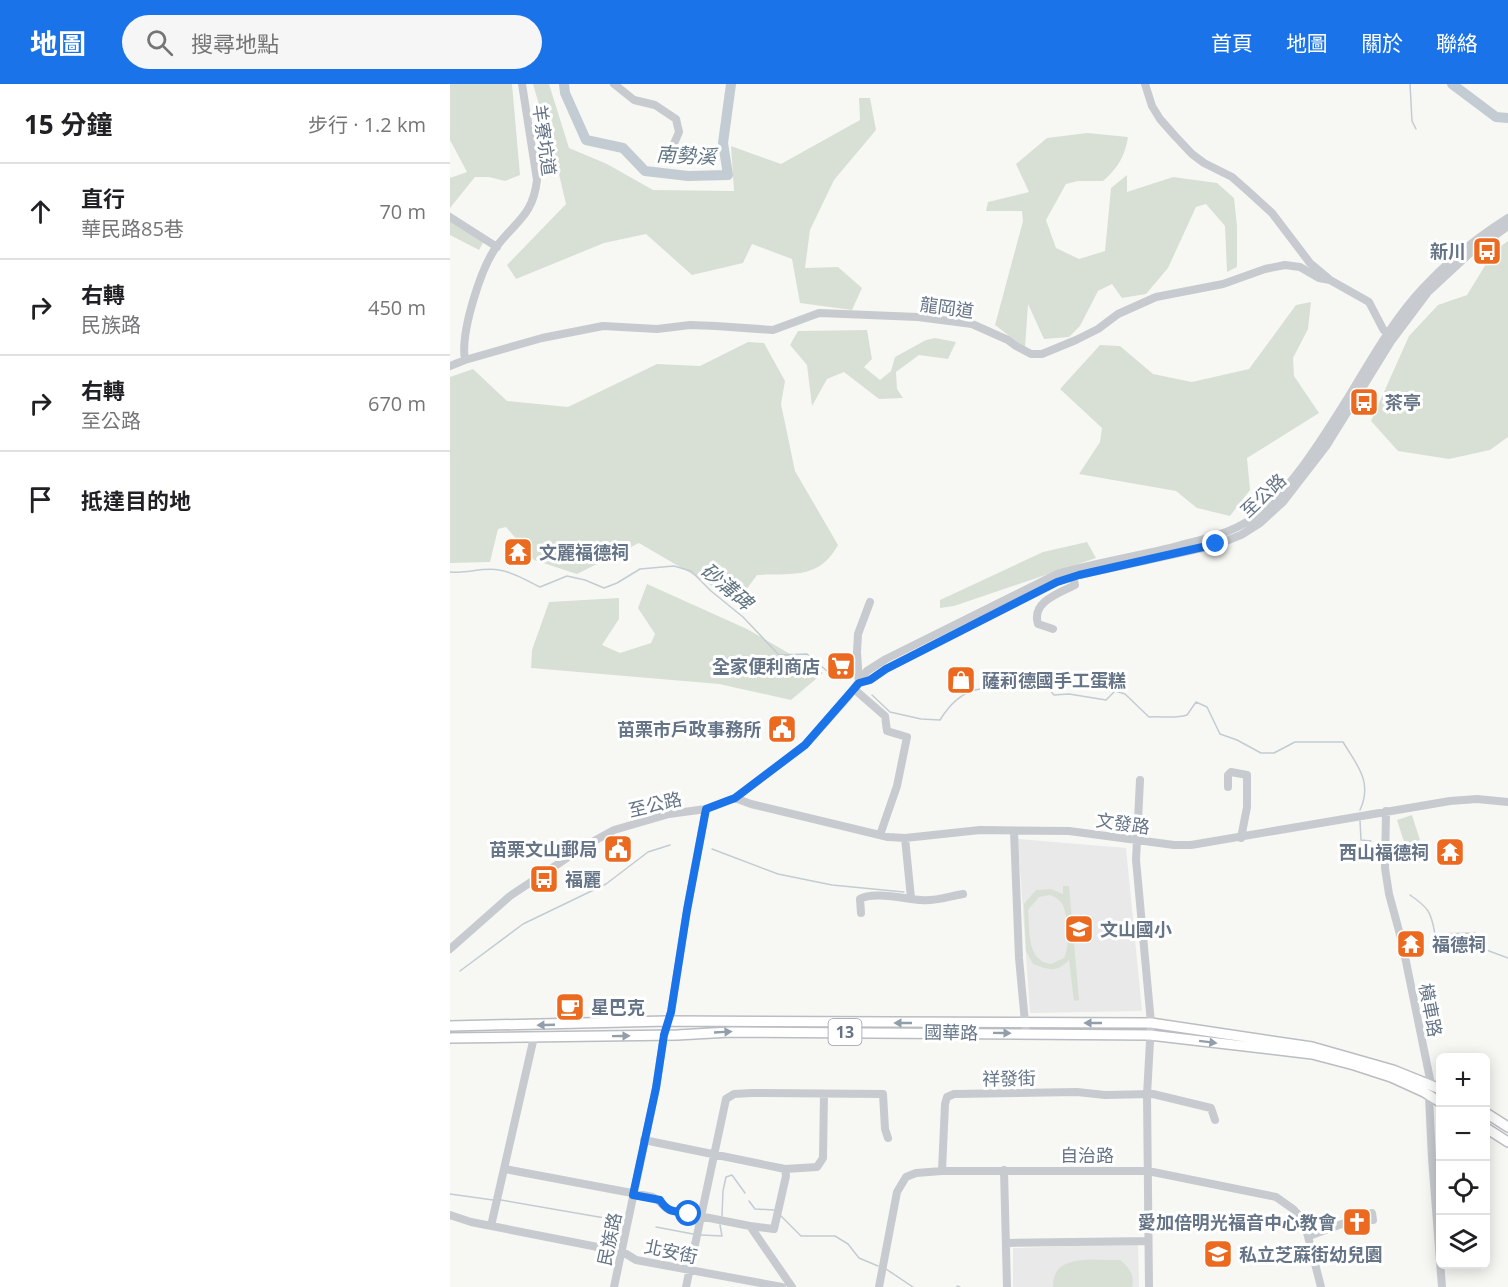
<!DOCTYPE html>
<html lang="zh-TW">
<head>
<meta charset="utf-8">
<style>
  :root { --surface:#fff; --page:#f6f6f6; --text:#202124; --muted:#757577; --line:#e0e0e0; --accent:#1a73e8 }
  body { margin:0; font-family:"Open Sans","Noto Sans TC",sans-serif; background:var(--page); color:var(--text) }
  .controls { position:absolute; right:18px; bottom:18px; display:grid; overflow:hidden; border-radius:9px; box-shadow:0 3px 15px #0003 }
  .controls button { width:54px; height:54px; display:grid; place-items:center; padding:0; border:0; border-bottom:2px solid var(--line); background:var(--surface); color:var(--text); font:30px sans-serif }
  .stop { position:absolute; width:18px; height:18px; margin:-14px; border:4px solid #1a73e8; border-radius:50%; background:#fff }
  .stop.end { background:#1a73e8; border-color:#fff; box-shadow:0 2px 6px #0008 }
  .list { margin:0; padding:0; list-style:none }
  h2 { display:flex; justify-content:space-between; align-items:center; height:78px; margin:0; padding:0 24px; font-size:26px }
  h2 small { font-size:20px; font-weight:400; color:var(--muted) }
  .list li { display:grid; grid-template-columns:39px 1fr auto; gap:18px; align-items:center; box-sizing:border-box; height:96px; padding:0 24px; border-top:2px solid var(--line) }
  .list b { display:block; font-size:22px; white-space:nowrap }
  .list p { margin:0; font-size:20px; white-space:nowrap; color:var(--muted) }
  .list em { font-size:20px; font-style:normal; color:var(--muted) }
  .icon { flex:none; width:33px; height:33px; fill:none; stroke:currentColor; stroke-width:2; stroke-linecap:round; stroke-linejoin:round }
  .map { position:relative; flex:none; width:1058px; height:1203px; overflow:hidden }
  header { display:flex; align-items:center; gap:36px; box-sizing:border-box; height:84px; padding:0 30px; background:var(--accent); color:#fff }
  header strong { font-size:28px }
  nav { display:flex; gap:33px; margin-inline-start:auto; font-size:21px }
  .search { width:420px; height:54px; background:var(--page); display:flex; align-items:center; gap:15px; box-sizing:border-box; padding:0 21px; border-radius:33px; color:var(--muted); font-size:22px }
  main { display:flex }
  aside { flex:1; background:var(--surface) }
  .map>svg:first-child { display:block }
</style>
</head>
<body>
<header>
<strong>地圖</strong>
<div class="search"><svg class="icon" aria-label="search" viewBox="0 0 24 24"><circle cx="10" cy="10" r="6"/><path d="M15 15l6 6"/></svg>搜尋地點</div>
<nav><a>首頁</a><a>地圖</a><a>關於</a><a>聯絡</a></nav>
</header>
<main>
<aside>
<h2>15 分鐘<small>步行 · 1.2 km</small></h2>
<ul class="list">
<li><svg class="icon" aria-label="ahead" viewBox="0 0 24 24"><path d="M12 20V5M6 11l6-6 6 6"/></svg><div><b>直行</b><p>華民路85巷</p></div><em>70 m</em></li>
<li><svg class="icon" aria-label="right" viewBox="0 0 24 24"><path d="M7 20v-9h11M14 6l5 5-5 5"/></svg><div><b>右轉</b><p>民族路</p></div><em>450 m</em></li>
<li><svg class="icon" aria-label="right" viewBox="0 0 24 24"><path d="M7 20v-9h11M14 6l5 5-5 5"/></svg><div><b>右轉</b><p>至公路</p></div><em>670 m</em></li>
<li><svg class="icon" aria-label="arrive" viewBox="0 0 24 24"><path d="M6 21V4h12l-3 4 3 4H6"/></svg><div><b>抵達目的地</b></div></li>
</ul>
</aside>
<div class="map">
<svg width="1058" height="1203" viewBox="0 0 1058 1203">
  <rect width="100%" height="100%" fill="#f7f8f4"/>
  <path fill="#e8e9e8" d="M568,755L676,764L692,927L580,929Z
    M779,1157L780,1180L755,1183V1160Z
    M688,1160L689,1203H563V1164Z"/>
  <path fill="#d8e0d5" fill-rule="evenodd" d="M0,0H62L70,91L55,97L39,93H25L0,124V94L17,88L0,56Z
    M83,0H99L119,64L157,80L203,106L284,107L281,62L331,80L410,36L409,14H420L426,46L384,96L360,146L355,184L388,183L412,204L402,226L350,219L342,175L302,160L293,179L242,191L196,150L154,159L66,195L57,181L116,120L108,86Z
    M637,49L678,53C675,72 668,84 653,97H628L616,100L596,136L606,164L629,175L655,167L661,104L677,91V108L723,93L767,99L784,114L787,142V183L777,188L775,142L756,120L746,123L718,184L696,210L672,214L662,200L648,207L630,242L619,253L594,255L578,220L575,264L545,241L573,137L572,127H536L538,118L579,108L566,80L597,54Z
    M0,131L35,155L29,166L0,151Z
    M1058,157V353L1040,366L999,375L948,367L921,337L959,252L988,221L1017,211L1044,167Z
    M861,218L858,245L843,274L844,292L869,329L797,374L800,406L780,432L747,424L726,407L629,390L650,358L652,344L610,305L650,261L670,262L703,290L742,298L799,285L846,221Z
    M417,246L422,275L414,283L430,296L441,287L445,273L476,256L485,254L506,258L498,275L469,271L446,288L447,305L453,314L429,315L394,288L377,295L362,322L357,281L340,261L348,247Z
    M298,258L314,259L335,297L331,320L345,387L388,461C369,496 342,489 307,491L288,517L189,459L127,490L84,476L56,443L48,445L40,478L0,479V293L23,285L57,317L118,323L207,280L250,282Z
    M637,458L646,474L504,522L490,524V516L593,468Z
    M197,500L297,545L373,589L341,616L269,600L81,584L82,566L99,518L169,514V535L152,561L170,569L201,559L205,550L188,524Z
    M962,731L970,756L955,761L947,736Z
    M613,802H619L629,916L624,917L619,876C606,889 600,886 583,880L576,867L574,820L586,806L601,805L613,810ZM600,811C606,813 612,817 614,824C618,836 620,863 614,874L601,880C576,877 580,846 578,826L589,813Z
    M670,1176C679,1183 685,1191 682,1203H603C602,1168 645,1177 670,1176Z"/>
  <g fill="none" stroke-linecap="round" stroke-linejoin="round">
    <path stroke="#c3ccd2" stroke-width="1.5" d="M960,0L962,37L966,45
      M0,488C16,490 33,483 49,486C64,488 77,497 90,503L117,492L135,496L154,504L167,499L190,485L224,482L241,487L261,507L293,533L329,571L357,570L383,592
      M422,611L440,628L471,635L490,636C498,623 510,610 525,606C534,603 546,608 558,603C574,596 566,592 588,592L604,611L619,610L656,616L665,607L675,610L699,633C713,632 724,635 737,631L746,618L757,623L770,650L787,656L811,669H824L845,658H893C907,681 923,698 910,726
      M910,737L911,756L921,757
      M941,759L945,770
      M262,765L328,790L382,801L454,808
      M960,811C979,824 981,828 985,850L1025,849L1031,864L1058,874
      M10,887L73,840L156,800L198,768L220,761
      M0,1110L43,1116
      M51,1116L172,1137
      M299,1117L305,1125L324,1126
      M330,1131L351,1152H385L398,1160L409,1174L428,1182
      M272,1132L273,1107L276,1093L282,1091L295,1109
      M206,1143L243,1150
      M251,1151L272,1152L270,1141
      M436,1185L463,1203
      M507,1202L510,1203"/>
    <path stroke="#c3ccd2" stroke-width="10" d="M114,0L115,9L136,56L173,64L195,87L238,92L278,91L273,59L281,0
      M1002,0L1046,33L1058,34"/>
    <g stroke="#babdc2" stroke-width="12">
      <path id="major" d="M0,942L217,937L701,939L862,963L943,986L990,1005
        M0,954L227,951L280,948L700,951L862,970L904,981L941,993L974,1008L990,1018
        M1036,1029L1058,1043
        M1036,1044L1058,1058"/>
    </g>
    <path stroke="#c7cace" stroke-width="8" d="M164,0L184,16L205,21L226,35L229,48L223,62
      M695,0L702,22L710,35L725,52L742,70L754,79L782,93L799,108L822,129L860,179L878,194
      M0,133L47,163
      M15,276C10,249 31,183 47,162C67,136 83,131 87,96L72,0
      M0,282L15,276L92,254L153,242L207,245L240,241L266,242L323,246L369,229L468,233L522,240L558,256L566,262L581,270H592L626,256L648,245L668,230L706,213L773,200L815,185L835,181L850,183L869,194L880,196L919,218L933,245L942,256
      M603,545L588,540C581,518 609,509 625,501L623,493
      M409,599L420,596L436,585L607,498L629,491L766,461L791,451L810,439L833,418L877,361L942,256L978,208L1019,170L1058,142
      M409,599L407,568L408,550L420,518
      M404,605L435,632L437,647L457,653L447,702L430,751
      M690,696L686,776L701,939L697,1011L699,1203
      M778,703V691L781,688L797,691V723L791,754
      M285,714L301,720L438,753L455,754L530,746L619,747L724,761H741L1000,717L1027,715L1058,718
      M936,727L935,784L939,810L952,858L981,1000L979,1013L982,1074L992,1203
      M564,747L569,874L576,949
      M455,754L461,814
      M411,829L410,815C423,807 455,815 471,816C484,818 500,812 513,810
      M0,865L60,812L135,762L164,746L219,730L256,725L285,714L355,661L397,614L417,587L436,575L607,490C647,478 690,472 731,461C756,455 781,449 803,434C840,408 872,355 896,317C920,278 942,237 973,204C997,178 1028,153 1058,134
      M194,1056L335,1085L367,1083L373,1074L374,1010
      M55,1085L203,1113C211,1117 212,1122 219,1126L300,1142L342,1203
      M554,1086L557,1203
      M492,1087L495,1020L497,1013L504,1010L627,1008L655,1011L703,1010L761,1024L765,1036
      M0,1131L21,1138L173,1168L186,1176L332,1203
      M41,1142L84,953
      M300,1142L324,1145L336,1092L335,1085
      M859,1152L922,1129L923,1136
      M556,1159L698,1157
      M164,1203L206,1004L214,951L221,928L237,826L256,725
      M236,1203L276,1015L284,1010L302,1009L433,1010L435,1045L438,1054
      M429,1203L447,1108L456,1093L466,1089L492,1087H698L826,1113L843,1125L854,1137L871,1203"/>
    <use href="#major" stroke="#fff" stroke-width="9"/>
  </g>
  <defs><path id="oneway-solid" d="M-6-.8H1V-3.2L6.5 0L1 3.2V.8H-6Z" transform="scale(1.5)"/></defs>
  <g fill="#939eab">
    <use href="#oneway-solid" transform="translate(453 939) rotate(-180)"/>
    <use href="#oneway-solid" transform="translate(643 939) rotate(180)"/>
    <use href="#oneway-solid" transform="translate(96 941) rotate(178)"/>
    <use href="#oneway-solid" transform="translate(273 948) rotate(-3)"/>
    <use href="#oneway-solid" transform="translate(552 949) rotate(1)"/>
    <use href="#oneway-solid" transform="translate(171 952) rotate(-1)"/>
    <use href="#oneway-solid" transform="translate(758 958) rotate(7)"/>
  </g>
  <g fill="none" stroke-linecap="round" stroke-linejoin="round">
    <path stroke="#1a73e8" stroke-width="8" d="M239,1130C225,1127 218,1129 210,1116L183,1111L206,1004L214,951L221,928L237,826L256,725L285,714L355,661L409,599L420,596L436,585L607,498L629,491L766,460"/>
  </g>
  <defs>
    <g id="bus-square" transform="scale(1.5)"><rect x="-9" y="-9" width="18" height="18" rx="4" fill="#ec6a20" stroke="#fff"/><path d="M-5-6H5V4H4V6H2V4H-2V6H-4V4H-5ZM-3.5-4V0h7V-4ZM-3.5 1.2v1.5H-2V1.2ZM2 1.2v1.5H3.5V1.2Z" fill="#fff"/></g>
    <g id="temple-square" transform="scale(1.5)"><rect x="-9" y="-9" width="18" height="18" rx="4" fill="#ec6a20" stroke="#fff"/><path d="M0-6L5-2H3V0L6.5 2.5H4V6H1.5V3h-3V6H-4V2.5H-6.5L-3 0V-2H-5Z" fill="#fff"/></g>
    <g id="supermarket-square" transform="scale(1.5)"><rect x="-9" y="-9" width="18" height="18" rx="4" fill="#ec6a20" stroke="#fff"/><path d="M-6-5.5h2.5l.6 2H6L4.5 2H-2.5L-4.4-4H-6ZM-1.5 3.2a1.3 1.3 0 1 0 .1 0ZM3 3.2a1.3 1.3 0 1 0 .1 0Z" fill="#fff"/></g>
    <g id="shop-square" transform="scale(1.5)"><rect x="-9" y="-9" width="18" height="18" rx="4" fill="#ec6a20" stroke="#fff"/><path d="M-5-2.5h2.3a2.7 3.5 0 0 1 5.4 0H5L5.5 6h-11ZM-1.5-2.5h3a1.5 2.3 0 0 0-3 0Z" fill="#fff"/></g>
    <g id="civic-square" transform="scale(1.5)"><rect x="-9" y="-9" width="18" height="18" rx="4" fill="#ec6a20" stroke="#fff"/><path d="M-.6-6.5H3V-4.5H.6V-3L4-1V1h2V6H-6V1h2V-1L-.6-3ZM-1.2 2.5V6h2.4V2.5Z" fill="#fff"/></g>
    <g id="school-square" transform="scale(1.5)"><rect x="-9" y="-9" width="18" height="18" rx="4" fill="#ec6a20" stroke="#fff"/><path d="M0-5L7-2L0 1L-7-2ZM-4 1L0 2.5L4 1V4Q0 6-4 4Z" fill="#fff"/></g>
    <g id="cafe-square" transform="scale(1.5)"><rect x="-9" y="-9" width="18" height="18" rx="4" fill="#ec6a20" stroke="#fff"/><path d="M-5.5-4.5H6V0H3Q3 3.5 0 3.5H-2.5Q-5.5 3.5-5.5 0ZM3-3.2v2h1.7v-2ZM-6 4.5H4V6H-6Z" fill="#fff"/></g>
    <g id="church-square" transform="scale(1.5)"><rect x="-9" y="-9" width="18" height="18" rx="4" fill="#ec6a20" stroke="#fff"/><path d="M-1.2-6h2.4v3.5h3.3v2.4h-3.3V6h-2.4V-.1h-3.3v-2.4h3.3Z" fill="#fff"/></g>
  </defs>
  <g fill-rule="evenodd">
    <use href="#bus-square" x="1037" y="167"/>
    <use href="#bus-square" x="914" y="318"/>
    <use href="#temple-square" x="68" y="468"/>
    <use href="#supermarket-square" x="391" y="582"/>
    <use href="#shop-square" x="511" y="596"/>
    <use href="#civic-square" x="332" y="645"/>
    <use href="#civic-square" x="168" y="765"/>
    <use href="#temple-square" x="1000" y="768"/>
    <use href="#bus-square" x="94" y="795"/>
    <use href="#school-square" x="629" y="845"/>
    <use href="#temple-square" x="961" y="860"/>
    <use href="#cafe-square" x="120" y="923"/>
    <use href="#church-square" x="907" y="1138"/>
    <use href="#school-square" x="768" y="1170"/>
  </g>
  <g text-anchor="middle" dominant-baseline="central" stroke-width="6" stroke-linejoin="round" paint-order="stroke">
    <rect fill="#fff" stroke="#939eab" stroke-width="1.5" x="378.5" y="935" width="33" height="26" rx="4.5"/>
    <g font-size="16" font-weight="bold" fill="#657487">
      <text x="395" y="948">13</text>
    </g>
    <g font-size="18" fill="#657487" stroke="#fff">
      <text transform="translate(95 56) rotate(82)">羊寮坑道</text>
      <text transform="translate(497 223) rotate(8)">龍岡道</text>
      <text transform="translate(813 411) rotate(-43)">至公路</text>
      <text transform="translate(205 720) rotate(-13)">至公路</text>
      <text transform="translate(673 739) rotate(8)">文發路</text>
      <text transform="translate(981 926) rotate(79)">橫車路</text>
      <text transform="translate(501 948) rotate(1)">國華路</text>
      <text transform="translate(559 994) rotate(-1)">祥發街</text>
      <text x="637" y="1071">自治路</text>
      <text transform="translate(159 1155) rotate(-78)">民族路</text>
      <text transform="translate(221 1167) rotate(12)">北安街</text>
    </g>
    <g font-size="18" font-weight="bold" fill="#657487" stroke="#fff" text-anchor="start">
      <text x="1016" y="167" text-anchor="end">新川</text>
      <text x="935" y="318">茶亭</text>
      <text x="89" y="468">文麗福德祠</text>
      <text x="370" y="582" text-anchor="end">全家便利商店</text>
      <text x="532" y="596">薩莉德國手工蛋糕</text>
      <text x="311" y="645" text-anchor="end">苗栗市戶政事務所</text>
      <text x="147" y="765" text-anchor="end">苗栗文山郵局</text>
      <text x="979" y="768" text-anchor="end">西山福德祠</text>
      <text x="115" y="795">福麗</text>
      <text x="650" y="845">文山國小</text>
      <text x="982" y="860">福德祠</text>
      <text x="141" y="923">星巴克</text>
      <text x="886" y="1138" text-anchor="end">愛加倍明光福音中心教會</text>
      <text x="789" y="1170">私立芝蔴街幼兒園</text>
    </g>
    <g font-size="20" font-style="italic" fill="#617583" stroke="#fff">
      <text transform="translate(236 71) rotate(3)">南勢溪</text>
      <text transform="translate(277 502) rotate(40)">砂溝碑</text>
    </g>
  </g>
</svg>
<div class="controls">
<button>+</button>
<button>−</button>
<button><svg class="icon" aria-label="locate" viewBox="0 0 24 24"><circle cx="12" cy="12" r="6"/><path d="M12 2v4M12 18v4M2 12h4M18 12h4"/></svg></button>
<button><svg class="icon" aria-label="layers" viewBox="0 0 24 24"><path d="M12 4l9 5-9 5-9-5zM3 14l9 5 9-5"/></svg></button>
</div>
<div class="stop" style="left:239px;top:1130px"></div>
<div class="stop end" style="left:766px;top:460px"></div>
</div>
</main>
</body>
</html>
